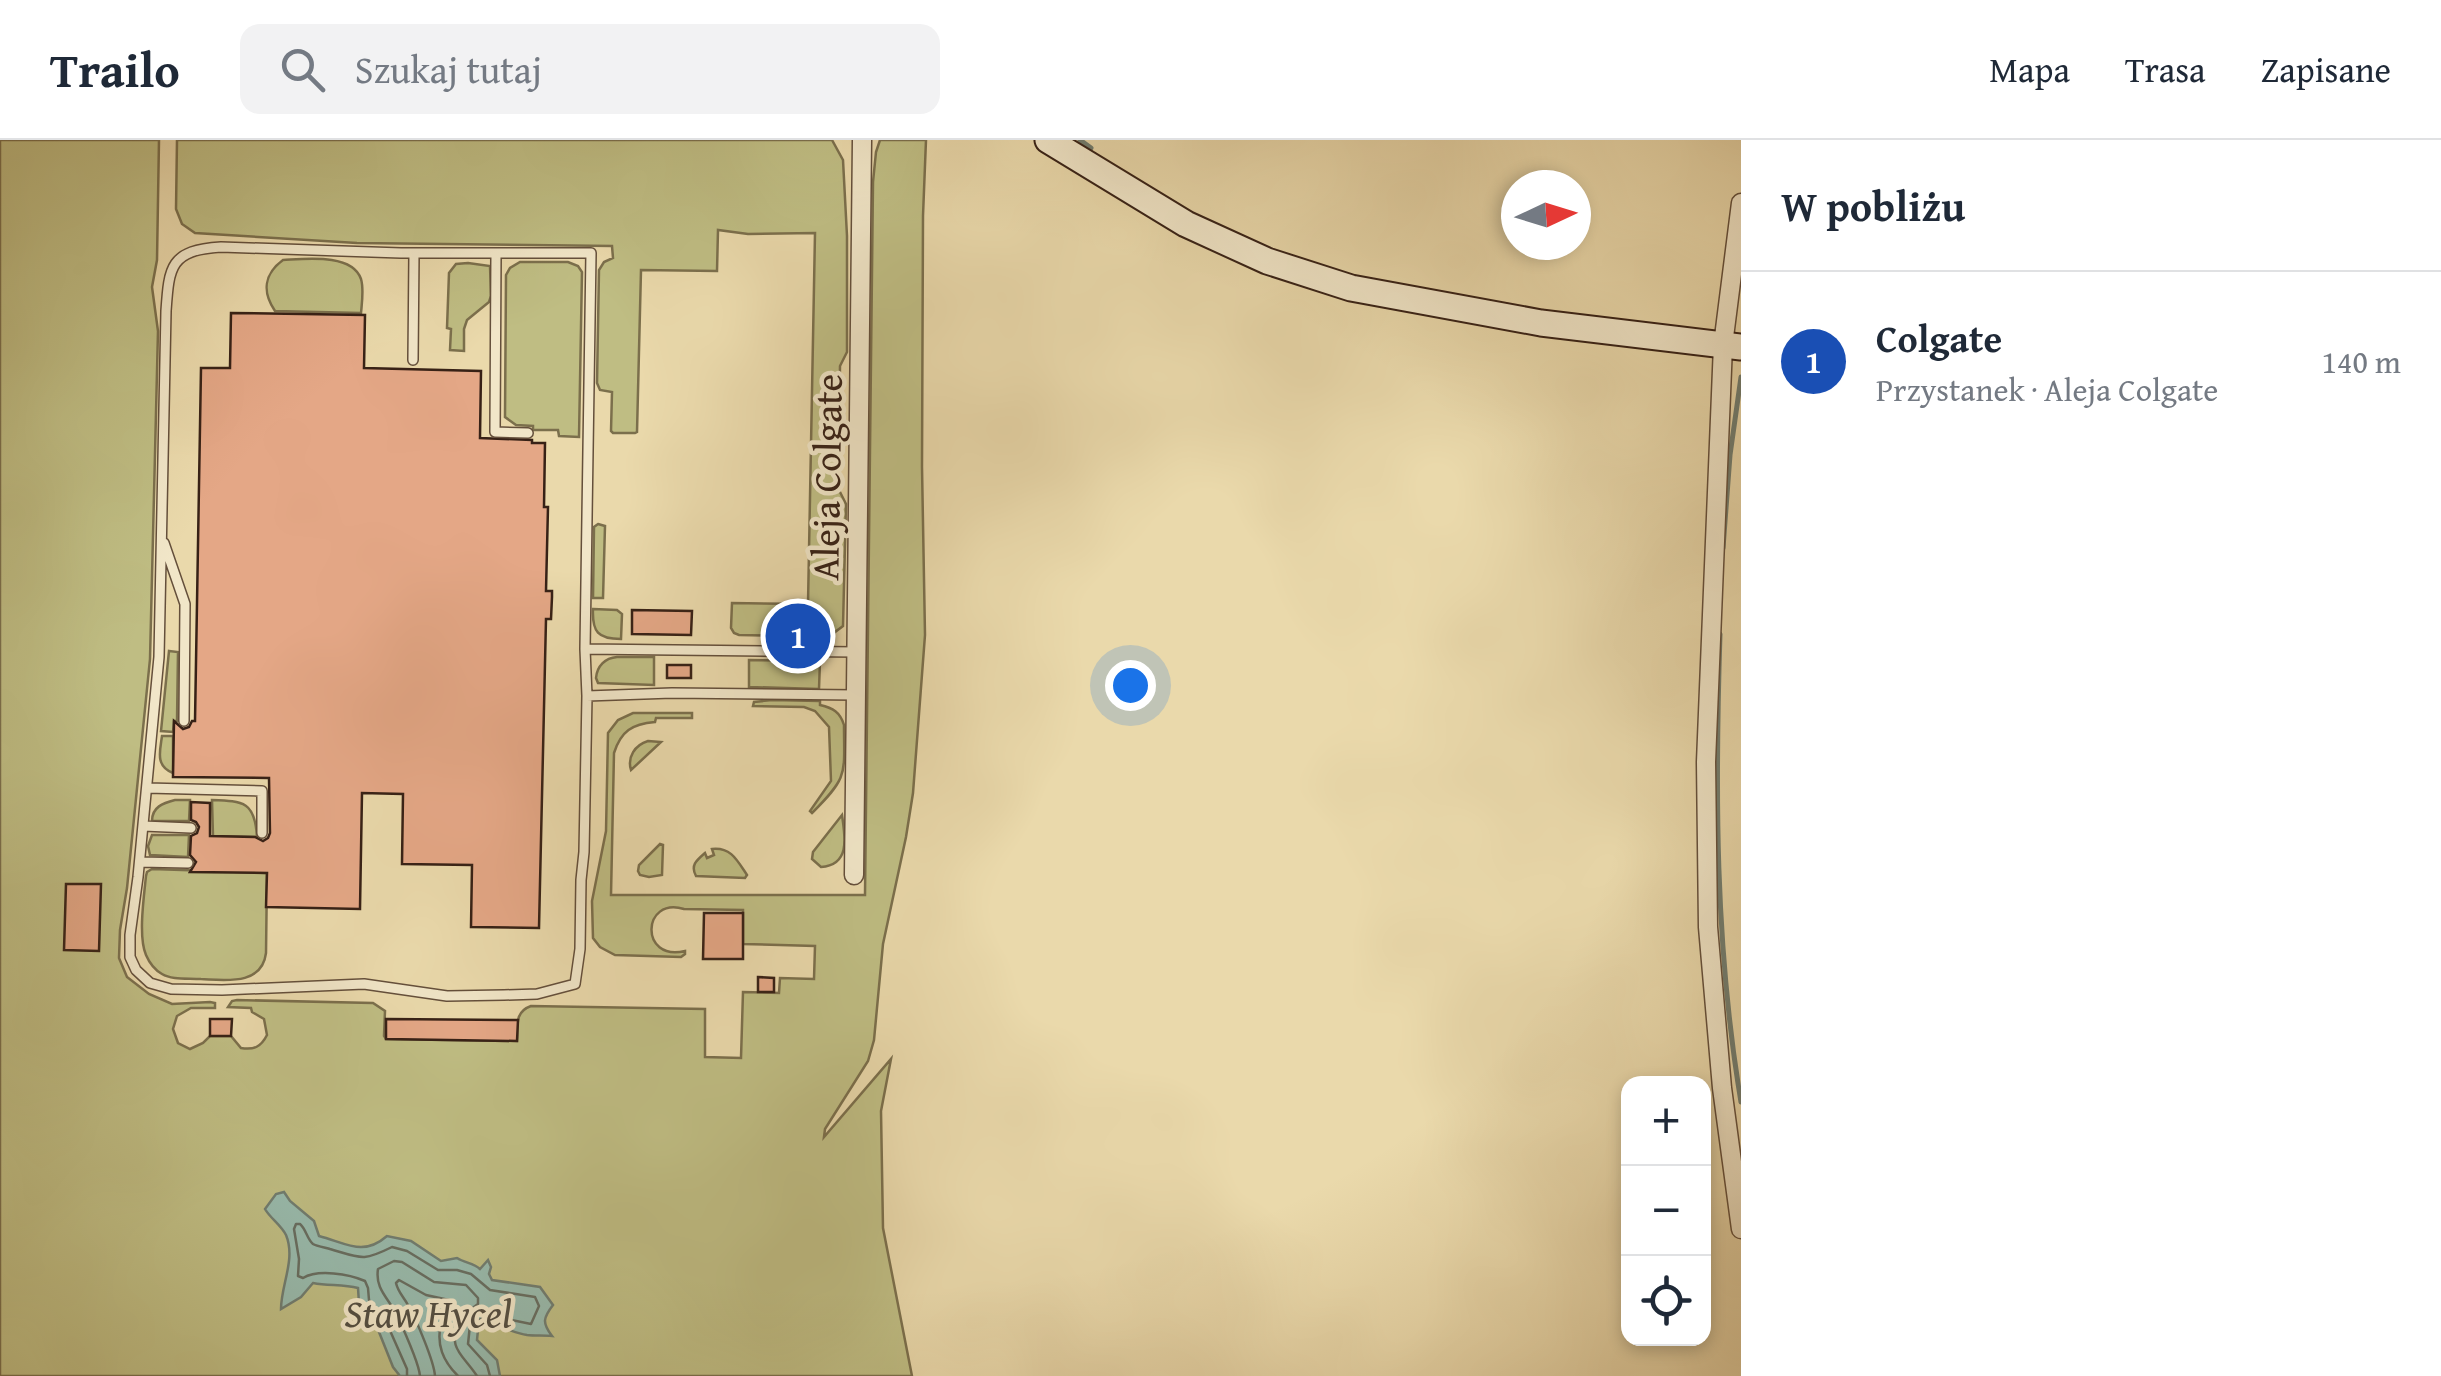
<!DOCTYPE html>
<html lang="pl">
<head>
<meta charset="utf-8">
<style>
  :root { --surface:#fff; --page:#f2f2f3; --text:#1f2937; --muted:#747a83; --line:#e0e1e3; --accent:#7c3aed }
  body { margin:0; font-family:"Gentium Book Plus",serif; background:var(--page); color:var(--text) }
  .controls { position:absolute; right:30px; bottom:30px; display:grid; overflow:hidden; border-radius:20px; box-shadow:0 5px 15px #0003 }
  .controls button { width:90px; height:90px; display:grid; place-items:center; padding:0; border:0; border-bottom:2px solid var(--line); background:var(--surface); color:var(--text); font:50px sans-serif }
  .compass { position:absolute; left:1501px; top:30px; width:90px; height:90px; border-radius:50%; background:var(--surface); box-shadow:0 5px 15px #0003; rotate:86deg }
  .you { position:absolute; left:1130px; top:545px; width:35px; height:35px; margin:-25px; border:8px solid #fff; border-radius:50%; background:#1a73e8; box-shadow:0 0 0 15px #1a73e833 }
  .badge { display:grid; place-items:center; width:65px; height:65px; border-radius:50%; background:var(--accent); color:#fff; font-size:32px; font-weight:700 }
  .pin { position:absolute; translate:-50% -50%; border:5px solid #fff; box-shadow:0 2px 10px #0006 }
  .list { margin:0; padding:0; list-style:none }
  h2 { display:flex; justify-content:space-between; align-items:center; height:130px; margin:0; padding:0 40px; font-size:42px }
  h2 small { font-size:32px; font-weight:400; color:var(--muted) }
  .list li { display:grid; grid-template-columns:65px 1fr auto; gap:30px; align-items:center; box-sizing:border-box; height:180px; padding:0 40px; border-top:2px solid var(--line) }
  .list b { display:block; font-size:38px; white-space:nowrap }
  .list p { margin:0; font-size:32px; white-space:nowrap; color:var(--muted) }
  .list em { font-size:32px; font-style:normal; color:var(--muted) }
  .icon { flex:none; width:55px; height:55px; fill:none; stroke:currentColor; stroke-width:2; stroke-linecap:round; stroke-linejoin:round }
  .map { position:relative; flex:none; width:1741px; height:1236px; overflow:hidden }
  header { display:flex; align-items:center; gap:60px; box-sizing:border-box; height:140px; padding:0 50px; background:var(--surface); border-bottom:2px solid var(--line) }
  header strong { font-size:48px }
  nav { display:flex; gap:55px; margin-inline-start:auto; font-size:35px }
  .search { width:700px; height:90px; background:var(--page); display:flex; align-items:center; gap:25px; box-sizing:border-box; padding:0 35px; border-radius:20px; color:var(--muted); font-size:38px }
  main { display:flex }
  aside { flex:1; background:var(--surface) }
  .map>svg:first-child { display:block }
</style>
</head>
<body>
<header>
<strong>Trailo</strong>
<div class="search"><svg class="icon" aria-label="search" viewBox="0 0 24 24"><circle cx="10" cy="10" r="6"/><path d="M15 15l6 6"/></svg>Szukaj tutaj</div>
<nav><a>Mapa</a><a>Trasa</a><a>Zapisane</a></nav>
</header>
<main>
<div class="map">
<svg width="1741" height="1236" viewBox="0 0 1741 1236">
  <rect width="100%" height="100%" fill="#ead9ab"/>
  <filter id="stains"><feTurbulence type="fractalNoise" baseFrequency=".002" numOctaves="4"/><feColorMatrix values="0 0 0 0 .2 0 0 0 0 .09 0 0 0 0 .02 0 0 0 .5 -.17"/></filter>
  <radialGradient id="worn" r=".72"><stop offset=".6" stop-color="#630" stop-opacity="0"/><stop offset="1" stop-color="#630" stop-opacity=".3"/></radialGradient>
  <path fill="#bfbd83" stroke="#7b6f4c" stroke-width="2.5" d="M0,0H159L157,120L152,147L158,191L150,519L127,748L120,790L119,818L127,837L149,854L172,864L210,862L215,863V868H191L177,876L173,889L178,903L190,909L203,903L210,896H231L241,908C254,910 261,907 267,895L264,879L252,872L251,868L228,867L232,861L237,860L373,863L385,871L384,896L386,899L517,901C518,886 514,872 531,866L705,869V917L741,918L743,852L779,853L780,838L814,839L815,806L743,804V770L684,769C642,756 639,822 685,811V814L681,817L615,815L600,807L593,798L592,761L606,691L608,593L618,580L633,573H692V578H656L655,582C632,584 621,591 614,613L611,755H865L873,42L876,12L880,0H926L923,76L922,327L925,495L913,653L906,697L883,804L874,900L868,921L825,989L824,997L891,919L881,971L883,1088L912,1236H0Z
    M177,0H832L843,20L847,96V212L840,226L838,348L846,364L843,486L831,495L821,497L739,495L734,493L731,488L732,463L808,464L815,93L748,94L718,90L717,131L641,130L637,292L635,293H613L611,291L612,252L600,250L597,243L599,130L604,122L613,118L612,106L357,103L195,93L182,84L176,69Z
    M283,120C305,119 352,113 361,139C364,149 362,162 361,173L275,171C262,152 264,134 283,120Z
    M520,122H568L578,126L582,132L579,297L559,296L558,290H533V286L516,285L505,277L506,135L510,128Z
    M468,123L490,126L491,156L489,162L467,180L464,189V211L450,210L451,189L447,188L449,133L456,124Z
    M598,384L605,386L603,458H593L594,387Z
    M593,469L617,470L622,474L621,499C598,499 592,492 593,469Z
    M169,511L178,512L177,581H174L173,592L161,591Z
    M617,517H654V545L598,543L596,538C597,526 605,518 617,517Z
    M749,520L820,521L819,549L749,547Z
    M772,560L820,561V565C833,568 840,572 844,585C844,635 849,636 812,673L810,671L831,641L829,587L815,571L804,567L753,566L754,562Z
    M162,596H173V633C155,626 160,611 162,596Z
    M648,601L661,602L631,630C627,617 635,605 648,601Z
    M175,660H190L189,681H152C152,667 163,663 175,660Z
    M212,660C244,661 255,662 257,697L213,696Z
    M842,675C845,696 851,725 821,727L812,719L813,712Z
    M152,695H189L188,717L150,715L148,706Z
    M660,704L663,705L662,735L649,737L640,735L638,731L639,725Z
    M712,709C731,707 737,720 747,735L745,738L696,736C690,725 697,720 705,713L707,718L714,715Z
    M152,729L267,733L266,813C262,846 225,840 201,839C188,838 172,840 162,834C155,830 149,822 146,815C138,797 144,756 146,736L147,732Z"/>
  <path fill="#98baac" stroke="#717d70" stroke-width="2.5" d="M284,1052L290,1061L314,1081L319,1096C346,1103 363,1117 387,1096L411,1101L441,1121L457,1118C465,1123 474,1123 480,1129L488,1120L491,1127L489,1134L492,1140L540,1147L553,1165C543,1178 542,1183 552,1196C544,1195 535,1196 527,1195C508,1192 496,1180 478,1190L477,1200L497,1220L500,1236H400L393,1227L375,1182L359,1163L358,1148C343,1144 329,1146 313,1143L301,1157L281,1169C281,1145 296,1119 286,1095C281,1085 270,1078 265,1069L276,1054Z"/>
  <g fill="none" stroke-linecap="round" stroke-linejoin="round">
    <path stroke="#686e61" stroke-width="2.5" d="M407,1236V1229L384,1177L369,1160L368,1148L365,1141C349,1134 318,1129 303,1138L298,1136L299,1119L294,1089L296,1084H300C306,1089 307,1099 313,1104C316,1106 327,1108 330,1109C361,1118 362,1122 392,1107L407,1111L438,1130H457L471,1134L490,1150L535,1157L539,1166L531,1184L488,1175L470,1185L468,1204L487,1225L490,1236
      M420,1236C419,1223 402,1186 396,1173C387,1157 375,1148 378,1129L394,1121L402,1122L434,1142L466,1145L478,1158V1164L459,1178C447,1210 462,1213 477,1236
      M435,1236C434,1221 416,1179 408,1165C403,1156 398,1152 396,1143L399,1140L426,1155L449,1160C448,1168 443,1175 441,1183C436,1205 443,1221 458,1236"/>
    <path stroke="#717d70" stroke-width="5" d="M1080,0L1091,8
      M1723,408L1730,315L1741,237
      M1720,494C1715,650 1715,807 1741,962"/>
  </g>
  <path fill="#e4a786" stroke="#372116" stroke-width="2.5" d="M231,173L365,175L364,228L481,231L480,298L532,300V303H545L544,367H548L546,451H552V457L551,479H546L539,788L471,787L472,725L402,724L403,654L362,653L360,769L266,767L267,733L190,732L196,722L190,715L191,696L197,693L199,687L196,682L191,680V662L210,663V696L255,697L263,701L268,698L270,693L269,638L173,637L174,581L183,589L189,587L192,581H195L201,228H230Z
    M632,470L692,471L691,495L632,494Z
    M667,525H691V538H667Z
    M66,744H101L99,811L64,810Z
    M704,773H743V819H703Z
    M758,837L774,838V852H758Z
    M210,879H232L231,896H210Z
    M386,879L518,880L517,901L386,899Z"/>
  <g fill="none" stroke-linecap="round" stroke-linejoin="round">
    <g stroke="#644f3b" stroke-width="12">
      <path id="lane" d="M496,113L495,292L528,293
        M413,220L414,113
        M164,403L185,464L184,581
        M585,509L591,113H401L221,107C170,110 169,127 166,171L159,517L138,737L130,795V817L136,830L150,843L171,849L222,850L364,844L447,856L504,855L537,854L575,844L580,809L581,740L584,712L587,556L585,509L856,512
        M587,556L672,553L856,555
        M147,648L262,651V693
        M143,686L191,688
        M140,722L188,723"/>
    </g>
    <g stroke="#644f3b" stroke-width="21">
      <path id="street" d="M1741,63L1723,205L1706,622L1708,787L1722,948L1741,1089
        M854,735L862,0"/>
    </g>
    <g stroke="#372116" stroke-width="29">
      <path id="secondary" d="M1048,0L1186,84L1267,121L1351,148L1541,183L1741,207"/>
    </g>
    <use href="#lane" stroke="#f1e6c8" stroke-width="9"/>
    <use href="#street" stroke="#f1e6c8" stroke-width="18"/>
    <use href="#secondary" stroke="#f1e6c8" stroke-width="25"/>
  </g>
  <g text-anchor="middle" dominant-baseline="central" stroke-width="9" stroke-linejoin="round" paint-order="stroke">
    <g font-size="38" fill="#372116" stroke="#f1e6c8">
      <text transform="translate(826 337) rotate(-89)">Aleja Colgate</text>
    </g>
    <g font-size="40" font-style="italic" fill="#544f43" stroke="#f1e6c8">
      <text x="428" y="1172">Staw Hycel</text>
    </g>
  </g>
  <rect width="100%" height="100%" filter="url(#stains)"/>
  <rect width="100%" height="100%" fill="url(#worn)"/>
</svg>
<div class="controls">
<button>+</button>
<button>−</button>
<button><svg class="icon" aria-label="locate" viewBox="0 0 24 24"><circle cx="12" cy="12" r="6"/><path d="M12 2v4M12 18v4M2 12h4M18 12h4"/></svg></button>
</div>
<svg class="compass" viewBox="-18 -18 36 36"><path d="M0-13l5 13h-10z" fill="#e53935"/><path d="M0 13l5-13h-10z" fill="#747a83"/></svg>
<div class="you"></div>
<div class="pin badge" style="left:798px;top:496px;background:#1a4fb4">1</div>
</div>
<aside>
<h2>W pobliżu<small></small></h2>
<ul class="list">
<li><span class="badge" style="background:#1a4fb4">1</span><div><b>Colgate</b><p>Przystanek · Aleja Colgate</p></div><em>140 m</em></li>
</ul>
</aside>
</main>
</body>
</html>
